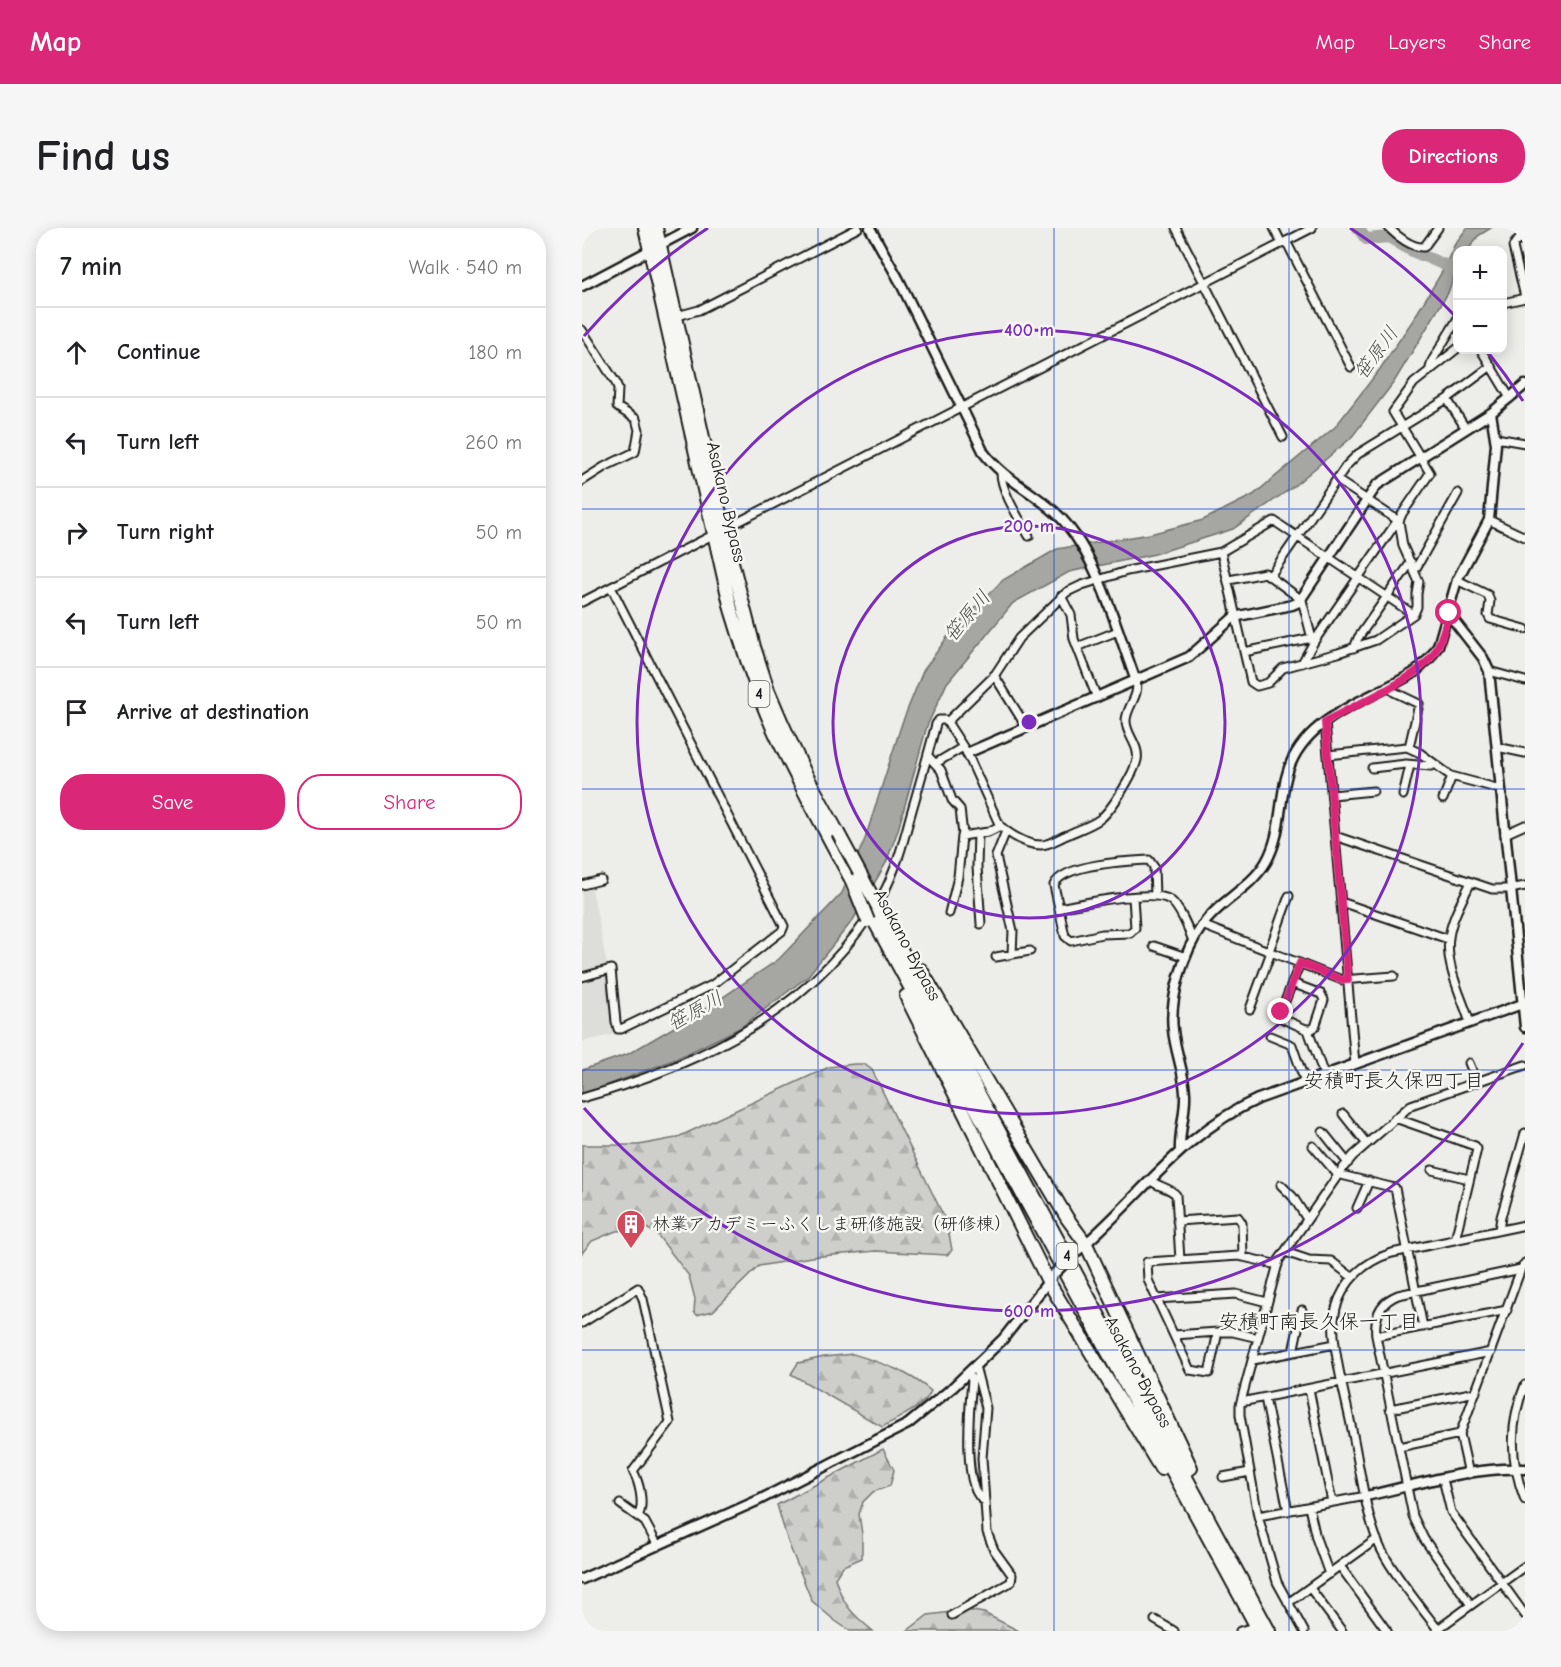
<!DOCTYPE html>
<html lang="en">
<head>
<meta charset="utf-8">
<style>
  :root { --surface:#fff; --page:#f6f6f6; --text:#202124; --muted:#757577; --line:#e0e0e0; --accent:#db2777 }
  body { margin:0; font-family:"Comic Neue","Klee One",sans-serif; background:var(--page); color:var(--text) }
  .controls { position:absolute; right:18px; top:18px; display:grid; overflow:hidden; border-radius:12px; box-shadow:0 3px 15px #0003 }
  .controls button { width:54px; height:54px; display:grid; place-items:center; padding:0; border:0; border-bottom:2px solid var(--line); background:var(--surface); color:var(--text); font:30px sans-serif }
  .stop { position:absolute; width:18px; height:18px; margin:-14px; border:4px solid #db2777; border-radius:50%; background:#fff }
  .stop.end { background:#db2777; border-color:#fff; box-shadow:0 2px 6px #0008 }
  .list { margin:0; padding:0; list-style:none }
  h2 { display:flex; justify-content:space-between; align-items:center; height:78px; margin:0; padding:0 24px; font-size:26px }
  h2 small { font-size:20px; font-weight:400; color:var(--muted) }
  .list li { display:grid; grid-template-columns:39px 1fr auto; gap:18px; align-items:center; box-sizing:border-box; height:90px; padding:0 24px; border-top:2px solid var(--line) }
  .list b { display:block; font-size:22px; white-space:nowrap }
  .list em { font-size:20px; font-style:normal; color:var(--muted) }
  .actions { display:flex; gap:12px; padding:18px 24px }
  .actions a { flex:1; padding:14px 0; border:2px solid var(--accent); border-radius:24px; text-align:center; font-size:21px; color:var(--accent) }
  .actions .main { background:var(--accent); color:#fff }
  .icon { flex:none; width:33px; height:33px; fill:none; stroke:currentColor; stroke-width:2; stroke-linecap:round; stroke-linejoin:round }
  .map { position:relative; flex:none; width:943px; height:1403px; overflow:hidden; border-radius:24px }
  header { display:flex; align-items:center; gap:36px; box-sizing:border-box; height:84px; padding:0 30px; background:var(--accent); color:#fff }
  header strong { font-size:28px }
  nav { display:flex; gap:33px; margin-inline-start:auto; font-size:21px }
  .intro { display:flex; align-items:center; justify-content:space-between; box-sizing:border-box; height:144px; padding:0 36px }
  h1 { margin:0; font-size:42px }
  .button { padding:15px 27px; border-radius:24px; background:var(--accent); color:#fff; font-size:21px; font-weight:700 }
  main { display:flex; gap:36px; padding:0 36px }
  aside { flex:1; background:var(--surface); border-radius:24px; box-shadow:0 3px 15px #0003 }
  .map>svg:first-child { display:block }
</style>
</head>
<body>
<header>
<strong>Map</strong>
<nav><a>Map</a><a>Layers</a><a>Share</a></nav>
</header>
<div class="intro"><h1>Find us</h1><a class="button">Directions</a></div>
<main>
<aside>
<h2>7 min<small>Walk · 540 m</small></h2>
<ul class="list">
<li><svg class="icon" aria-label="ahead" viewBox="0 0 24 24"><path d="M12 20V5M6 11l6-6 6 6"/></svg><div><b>Continue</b></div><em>180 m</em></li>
<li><svg class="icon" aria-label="left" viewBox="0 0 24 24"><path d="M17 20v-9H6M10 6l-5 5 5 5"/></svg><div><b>Turn left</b></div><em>260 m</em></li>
<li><svg class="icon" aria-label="right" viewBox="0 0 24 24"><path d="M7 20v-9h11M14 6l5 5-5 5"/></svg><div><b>Turn right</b></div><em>50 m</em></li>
<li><svg class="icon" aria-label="left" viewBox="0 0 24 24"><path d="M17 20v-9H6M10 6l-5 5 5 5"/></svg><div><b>Turn left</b></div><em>50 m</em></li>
<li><svg class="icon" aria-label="arrive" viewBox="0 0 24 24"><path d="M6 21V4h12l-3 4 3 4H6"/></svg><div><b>Arrive at destination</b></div></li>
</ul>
<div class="actions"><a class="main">Save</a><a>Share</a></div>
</aside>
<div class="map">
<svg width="943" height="1403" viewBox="0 0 943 1403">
  <defs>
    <pattern id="forest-firs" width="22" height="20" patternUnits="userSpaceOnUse" patternTransform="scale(1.5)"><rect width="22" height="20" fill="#cececb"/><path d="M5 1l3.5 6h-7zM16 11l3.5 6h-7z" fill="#b0b0ae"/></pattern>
  </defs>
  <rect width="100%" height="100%" fill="#edede9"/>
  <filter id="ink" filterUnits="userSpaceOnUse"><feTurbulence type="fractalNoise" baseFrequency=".0167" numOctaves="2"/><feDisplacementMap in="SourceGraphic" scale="12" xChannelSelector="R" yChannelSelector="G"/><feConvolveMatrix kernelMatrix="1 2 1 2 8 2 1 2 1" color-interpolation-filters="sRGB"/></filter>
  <g filter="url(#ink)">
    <path fill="#ddddda" d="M10,660L38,805L0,814V661Z"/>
    <path fill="url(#forest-firs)" stroke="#757574" stroke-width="1.5" d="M272,836H282L290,842L365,995L370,1022L365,1027L294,1023L229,1029L177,1038L131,1083L115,1087L112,1084L113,1071L107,1048L74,1005L64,1000L34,1003L10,1013L0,1025V917H57L94,910L247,839Z
      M271,1126C300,1135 326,1143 349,1163C344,1178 314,1191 300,1199L209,1146L216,1135L242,1129Z
      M301,1221L312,1242L308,1258L291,1264L281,1274L277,1286L280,1306V1330L261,1338L253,1350C261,1377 269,1385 291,1403H268L252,1392L230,1373L206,1314L195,1277Z
      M385,1382L402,1385L437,1403H325L346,1387Z"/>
    <path fill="#a6a6a3" stroke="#6f6f6d" stroke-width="1.5" d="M885,0H909L896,8L886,22H876L875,39L866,65L812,154L769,210L712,258L651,301L573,326L487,344L431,375L365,455L345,498L316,602L304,635L271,692L225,749L158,800L94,831L0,867V842L46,826L125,780L197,731L260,665L283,611L320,495L341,443L371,401L421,352L475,321L568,306L621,292L671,267L753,199L798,141L831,92L860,44L873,16Z"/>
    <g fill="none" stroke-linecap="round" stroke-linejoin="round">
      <path stroke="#a6a6a3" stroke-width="12" d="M776,0L784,11L807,9L830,23L870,40"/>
      <g stroke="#1c1c1c" stroke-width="11">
        <path id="minor" d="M594,0L701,209
          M692,0L700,16
          M807,0C815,8 830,20 842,19L856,0
          M943,6L933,15L931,19L943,69
          M704,13L769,139
          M921,75L943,70
          M95,88L117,82L276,0
          M0,102L34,155L36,161L35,179L54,191L57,202L53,224L22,239L0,253
          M899,122L928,170
          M848,140L850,133L876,90
          M865,171L884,201
          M914,210L943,215
          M419,245C419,263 438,292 447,308
          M755,252L817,293
          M907,292L943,309
          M639,324L669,454L675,458L686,455L701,440L756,425L794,412L832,386L835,379V366L837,354L821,318L817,293L820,286L848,245L811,184L832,155L876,120
          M833,342L876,265
          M688,348L764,238L776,226L865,171L909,138
          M647,352L683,345L720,372L730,411
          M875,352L906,367L908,373L906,387L908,391L943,401
          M479,368L489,387L492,411L515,470
          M0,374L730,0
          M495,419L536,403
          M772,420L776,410L829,334
          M662,424L725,411L733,412
          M720,435L733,412L816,292
          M907,443L943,453
          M412,447L445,500
          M807,459L812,464L837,476L827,519
          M365,494L412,448L437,410L485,364L500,357L545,343L639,324L692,293L831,386
          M743,494L773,836
          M915,519L943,525
          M746,527L825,519L838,525L869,548L918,561
          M346,528L359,542L370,572L378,581L381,607
          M354,535L381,519
          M790,540L824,536L849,538L852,536
          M750,567L791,563
          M821,567L828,537
          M861,571L870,548
          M424,603L414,628L431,703L430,726
          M396,605L395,639L399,696
          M923,606L943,597
          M753,608L910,661H928L943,658
          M0,657L19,652
          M551,669L553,700L548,705L520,706L489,713L483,708L472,657C481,636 546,633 567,632L572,639L573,668
          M759,674L866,711
          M477,680C498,676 572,660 588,672C597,678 607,702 611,713
          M367,685L376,649L380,608L406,604L418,598
          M620,697L760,752L812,748
          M572,718L604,729
          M687,723L707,668
          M414,729L448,723
          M718,735L698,786L701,791L726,802L742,847
          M0,749L29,741L34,794L36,801H39L130,757L200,703L202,698L29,359
          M710,755L739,766L742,772L733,799L730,801H725
          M668,781L689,724
          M888,795C880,769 863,738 867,710C869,691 881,671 889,654
          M688,808L710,817L723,854
          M887,835L895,854
          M0,870C122,836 235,780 301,666C314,642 321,615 328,589C337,558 346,527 354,496L357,492H363L365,494L385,525L418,598C429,607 444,617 459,617C468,617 477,610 485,607C495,602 509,598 518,591C530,582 552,545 555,532C558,517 543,506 544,492C545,478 558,468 554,453
          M761,886L785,916
          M813,890L893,918L895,921L873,1012
          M741,904L766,935
          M731,918L755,946L813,960L841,1099
          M850,942L887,951
          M568,952C576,959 589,960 594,967L598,1032
          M699,957L711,969L725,991
          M775,980L787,953
          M595,993L656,989L660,995L661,1029
          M917,1002L919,989L943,905
          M703,1024L727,1032L749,1033L770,1049
          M574,1071L654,1066L685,1074
          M0,1095L56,1060L61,1071L88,1194L51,1243C57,1254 63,1276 56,1288
          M592,1107L636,1104
          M794,1108L925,1082
          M676,1110L651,1104H636L627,1145L608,1142L566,1052L565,1034L657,1028L696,1037
          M711,1124L720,1082
          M671,1132L753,1116
          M386,1145L390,1152C388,1174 379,1264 403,1273
          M943,1157C927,1195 928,1234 943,1272
          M727,1161L750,1274
          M683,1170L706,1283
          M659,1174L909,1124
          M808,1181L894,1164
          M817,1219L878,1206
          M887,1246L878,1206L939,1041L943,1035
          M641,1249L668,1244
          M861,1251L869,1284L943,1387
          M38,1276L63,1294L76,1318
          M727,1279L734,1310L747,1346
          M676,1288L784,1268
          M758,1338L805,1403
          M728,1360L760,1403
          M706,1375L795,1311
          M889,1377L842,1311L831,1288L794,1108C792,1089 798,1074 816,1067L939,1041
          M370,1387L429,1354L430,1347L412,1322L405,1304L400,1230L404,1180L393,1138
          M573,1392L592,1403
          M856,1401L943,1338
          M658,1403L675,1398
          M722,1403L695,1354L676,1288L658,1187V1177L697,1032L761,940L771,928L829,877L943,837
          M857,1403C839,1379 812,1347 799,1321C783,1288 777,1233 769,1197C763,1167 754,1137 752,1107C751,1098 752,1089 754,1080C762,1052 783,1033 810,1025L943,997"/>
      </g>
      <g stroke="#1c1c1c" stroke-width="13">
        <path id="tertiary" d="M288,0L317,52L402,225C423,253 455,265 479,290C516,329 535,402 554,453
          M0,58L110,0
          M866,385L901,430L907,443L943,799
          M385,525L607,429L652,389L710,377L717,374L795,257L909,185L943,157
          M598,923C597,903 604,885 603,865C602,843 593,823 591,802C587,771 602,723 620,698C637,673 668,661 684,634C699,608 697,578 704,550C718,489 787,473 833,444L848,430L856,418L875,352L907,292L914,216L909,185
          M493,1025C555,973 601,904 676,871L943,775
          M784,1268C834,1257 892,1238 943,1241
          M0,1351L177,1272L326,1196L370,1160L421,1111L469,1050"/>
      </g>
      <g stroke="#1c1c1c" stroke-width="16">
        <path id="trunk" d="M63,0L149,381C161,420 173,460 190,498C214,551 243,602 270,653
          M74,0L142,303L172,419L186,462L200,495L222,543L256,605
          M296,679L687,1403
          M290,689L677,1403
          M339,742L485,990L504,1016L609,1240
          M324,768L466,1053L579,1241"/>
      </g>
      <use href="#minor" stroke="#f6f6f2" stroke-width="7"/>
      <use href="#tertiary" stroke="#f6f6f2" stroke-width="8"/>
      <use href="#trunk" stroke="#f6f6f2" stroke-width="12"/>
      <g stroke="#1c1c1c" stroke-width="13" stroke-linecap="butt">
        <path id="tertiary-bridge" d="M473,1045L493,1025"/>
      </g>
      <g stroke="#1c1c1c" stroke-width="16" stroke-linecap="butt">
        <path id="trunk-bridge" d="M256,605L296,679
          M270,653L286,693"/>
      </g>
      <use href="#tertiary-bridge" stroke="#f6f6f2" stroke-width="8"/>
      <use href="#trunk-bridge" stroke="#f6f6f2" stroke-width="12"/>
    </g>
  </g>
  <g fill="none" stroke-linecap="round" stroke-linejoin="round" filter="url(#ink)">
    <path stroke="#db2777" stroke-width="8" d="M699,784L718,735L760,752H766L743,494C773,476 835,453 853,424C860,412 863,398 867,385"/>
  </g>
  <path fill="none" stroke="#1d4ed8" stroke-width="1.5" stroke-opacity="0.55" d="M236,0V1403M472,0V1403M707,0V1403M0,281H943M0,561H943M0,842H943M0,1122H943"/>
  <g fill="none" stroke="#7b2cbf" stroke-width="3">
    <circle cx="447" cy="494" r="196"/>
    <circle cx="447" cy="494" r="392"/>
    <path d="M941 815A589 589 0 0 1 2 880M2 108A589 589 0 0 1 126 0M768 0A589 589 0 0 1 874 89M905 123A589 589 0 0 1 941 173"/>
  </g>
  <defs>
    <g id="building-pin" transform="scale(1.5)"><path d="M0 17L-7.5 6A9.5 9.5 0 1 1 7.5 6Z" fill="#d1495b" stroke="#f6f6f2"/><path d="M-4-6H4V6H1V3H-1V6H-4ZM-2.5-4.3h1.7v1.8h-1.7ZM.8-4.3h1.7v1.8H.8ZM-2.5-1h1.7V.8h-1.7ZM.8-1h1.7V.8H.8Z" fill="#fff"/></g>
  </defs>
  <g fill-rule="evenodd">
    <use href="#building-pin" x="49" y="996"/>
  </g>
  <g text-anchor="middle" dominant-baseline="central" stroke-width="5" stroke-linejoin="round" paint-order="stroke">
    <g fill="#f6f6f2" stroke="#5d5d5c" stroke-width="1.5">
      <rect x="166.5" y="453" width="21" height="26" rx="4.5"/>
      <rect x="474.5" y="1015" width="21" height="26" rx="4.5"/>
    </g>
    <g font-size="16" font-weight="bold" fill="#1c1c1c">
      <text x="177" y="466">4</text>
      <text x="485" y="1028">4</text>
    </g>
    <g font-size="18" fill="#1c1c1c" stroke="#f6f6f2">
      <text transform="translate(144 274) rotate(77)">Asakano Bypass</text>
      <text transform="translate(325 717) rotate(62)">Asakano Bypass</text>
      <text transform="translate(556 1144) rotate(62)">Asakano Bypass</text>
    </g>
    <g font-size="18" fill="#1c1c1c" stroke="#f6f6f2" text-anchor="start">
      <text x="70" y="996">林業アカデミーふくしま研修施設（研修棟）</text>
    </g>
    <g font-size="20" font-style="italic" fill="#535352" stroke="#f6f6f2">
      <text transform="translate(794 125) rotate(-54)">笹原川</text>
      <text transform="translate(385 388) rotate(-50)">笹原川</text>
      <text transform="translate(113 783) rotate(-29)">笹原川</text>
    </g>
    <g font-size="20" fill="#1c1c1c" stroke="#f6f6f2">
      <text x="812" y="852">安積町長久保四丁目</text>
      <text x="737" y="1093">安積町南長久保一丁目</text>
    </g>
  </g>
  <circle cx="447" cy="494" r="9" fill="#7b2cbf" stroke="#f6f6f2" stroke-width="3"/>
  <g font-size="18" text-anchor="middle" font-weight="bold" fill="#7b2cbf" stroke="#f6f6f2" stroke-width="5" stroke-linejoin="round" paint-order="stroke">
    <text x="447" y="108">400 m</text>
    <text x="447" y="304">200 m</text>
    <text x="447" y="1089">600 m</text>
  </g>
</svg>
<div class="controls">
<button>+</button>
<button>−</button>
</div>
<div class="stop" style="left:867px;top:385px"></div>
<div class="stop end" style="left:699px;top:784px"></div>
</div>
</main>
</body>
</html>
